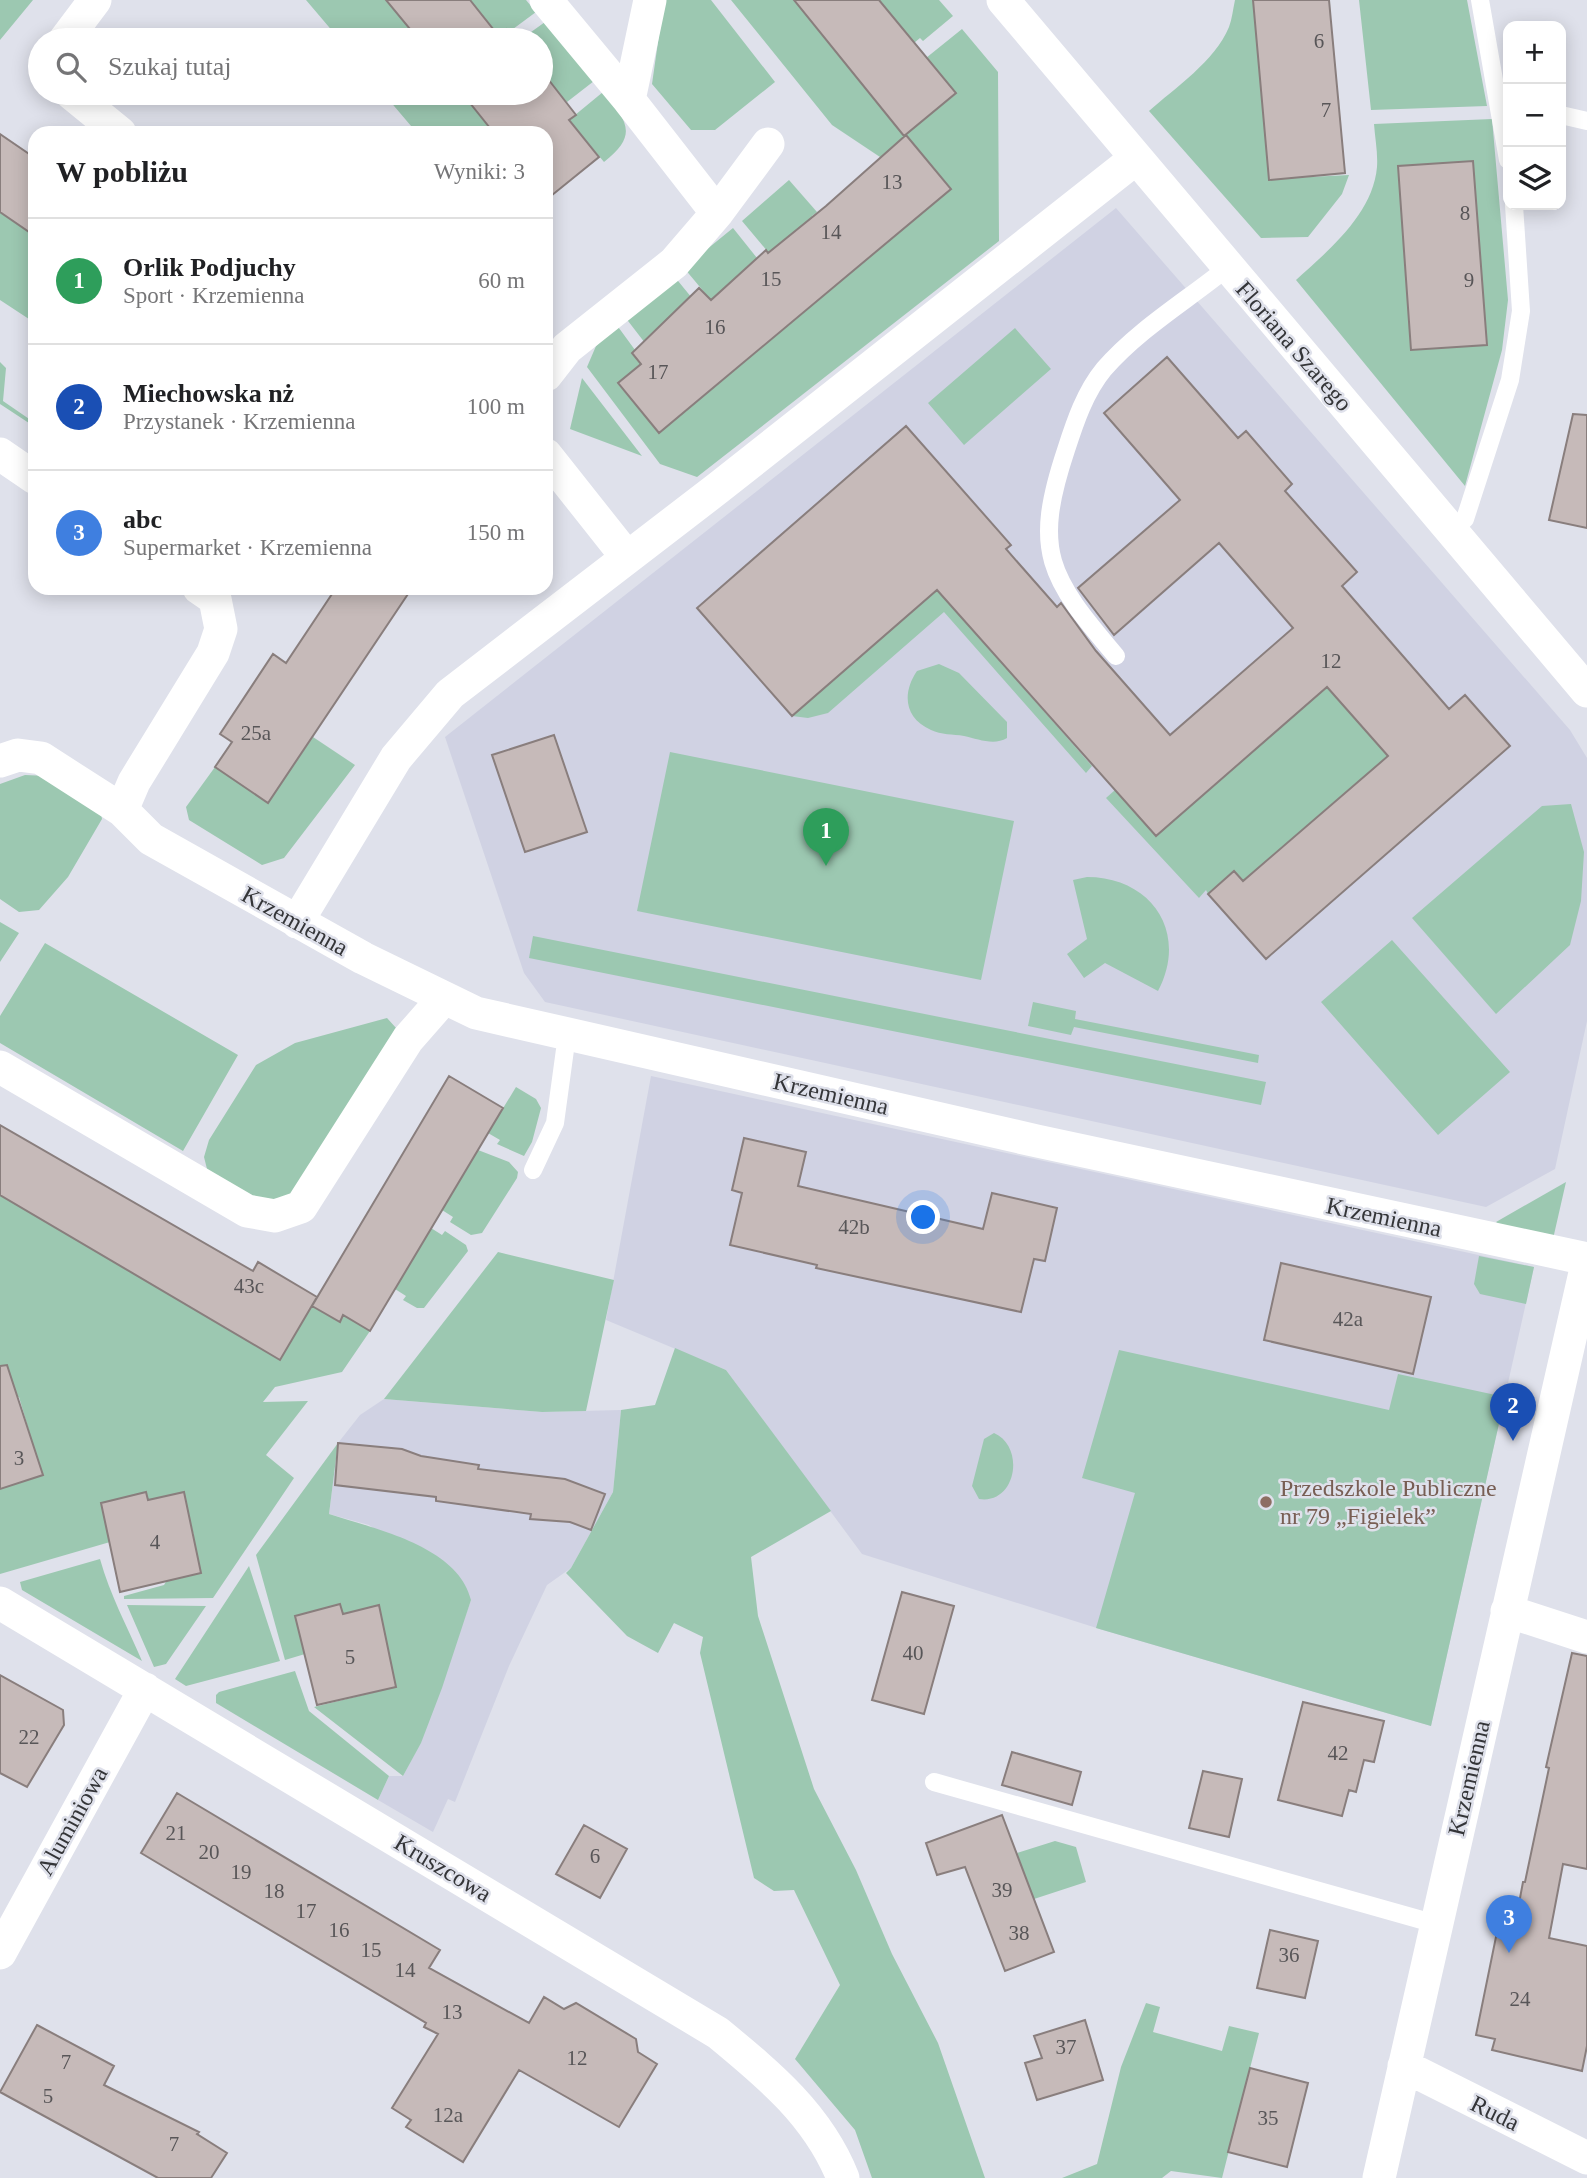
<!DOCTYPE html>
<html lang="pl">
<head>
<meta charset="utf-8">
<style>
  :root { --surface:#fff; --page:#f6f6f6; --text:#202124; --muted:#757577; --line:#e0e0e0; --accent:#db2777 }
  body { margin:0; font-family:Georgia,serif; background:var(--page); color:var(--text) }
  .controls { position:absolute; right:21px; top:21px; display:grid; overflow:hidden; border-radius:14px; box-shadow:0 4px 18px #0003 }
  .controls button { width:63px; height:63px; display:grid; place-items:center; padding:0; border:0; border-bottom:2px solid var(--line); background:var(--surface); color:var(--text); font:35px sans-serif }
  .you { position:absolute; left:924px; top:1218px; width:24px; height:24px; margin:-18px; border:5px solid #fff; border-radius:50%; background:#1a73e8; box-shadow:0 0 0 10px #1a73e833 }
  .badge { display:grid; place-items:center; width:46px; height:46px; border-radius:50%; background:var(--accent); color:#fff; font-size:23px; font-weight:700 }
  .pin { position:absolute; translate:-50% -58px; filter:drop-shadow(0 2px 4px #0008) }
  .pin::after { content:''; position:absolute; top:37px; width:24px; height:21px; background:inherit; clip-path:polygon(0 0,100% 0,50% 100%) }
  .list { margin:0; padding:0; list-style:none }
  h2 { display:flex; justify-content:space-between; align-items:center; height:91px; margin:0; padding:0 28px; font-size:30px }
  h2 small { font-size:23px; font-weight:400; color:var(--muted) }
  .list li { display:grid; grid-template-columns:46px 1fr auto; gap:21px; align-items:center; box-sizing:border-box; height:126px; padding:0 28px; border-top:2px solid var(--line) }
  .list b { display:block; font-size:26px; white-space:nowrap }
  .list p { margin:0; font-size:23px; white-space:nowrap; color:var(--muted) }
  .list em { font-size:23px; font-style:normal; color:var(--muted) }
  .icon { flex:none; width:38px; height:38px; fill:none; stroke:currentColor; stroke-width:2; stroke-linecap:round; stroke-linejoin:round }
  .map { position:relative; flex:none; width:1587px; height:2178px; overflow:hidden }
  .search { position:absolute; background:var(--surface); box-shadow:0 4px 18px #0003; left:28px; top:28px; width:525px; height:77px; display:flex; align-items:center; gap:18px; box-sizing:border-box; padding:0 24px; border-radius:38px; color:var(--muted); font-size:26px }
  .panel { position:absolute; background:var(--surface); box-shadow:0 4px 18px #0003; left:28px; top:126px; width:525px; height:469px; border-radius:21px }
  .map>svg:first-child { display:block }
</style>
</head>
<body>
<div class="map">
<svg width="1587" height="2178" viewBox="0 0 1587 2178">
  <rect width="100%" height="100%" fill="#dfe1eb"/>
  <path fill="#d0d2e3" d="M1116,208L1570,730L1587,758V1021L1555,1169L1486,1207L545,1002L524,973L445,737Z
    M651,1076L1534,1267L1431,1726L1103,1630L862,1554L726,1370L606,1320Z
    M384,1399L542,1412L621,1410L613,1492L571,1568L547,1585L509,1666L455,1802L448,1799L433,1832L378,1800L389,1776H403L421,1742L471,1600L369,1525L329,1514L338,1443L360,1415Z"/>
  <path fill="#9cc8b1" d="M0,0H33L0,40Z
    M306,0H386L419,40H340Z
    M470,0H526L536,12L509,32L506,29L498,34Z
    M664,0H711L775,82L715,130H691L652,84Z
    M731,0H794L904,135L956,94L926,58L962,29L998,72L999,241L697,477L660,464L587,367L596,346L616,324L635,350L632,354L641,364L618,384L659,432L951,189L911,141L886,161L832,125Z
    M879,0H939L953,16L923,41L920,38L914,43Z
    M1235,0H1253L1269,179L1349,175L1342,194L1308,237L1261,238L1149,111C1175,88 1215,61 1229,27C1232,19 1233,9 1235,0Z
    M1359,0H1467L1487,106L1371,110Z
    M545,22L594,81L567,102L564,99L557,105L541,86V40H520Z
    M603,92C627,121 639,135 604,162L569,120Z
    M383,93H462L494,133H417Z
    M1492,119L1508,300L1502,350L1465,486L1296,280C1328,251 1373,214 1377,167C1378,153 1375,138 1374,124Z
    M789,180L817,212L812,216L816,222L773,258L742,221Z
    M0,212L35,236V323L0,300Z
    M733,228L757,258L715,305L684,268Z
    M674,276L696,303L645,343L625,317Z
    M1015,328L1051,369L964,445L928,403Z
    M0,362L6,368L3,401L35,423V427L0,404Z
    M582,378L642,456L570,429Z
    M970,561L947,601L1092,766L1086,773L944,612L828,713L808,718L792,716Z
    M939,664L959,673L1007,722V738C994,746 978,739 964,736C953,734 941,735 931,730C904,718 902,693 917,671Z
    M1327,687L1388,756L1243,881L1233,871L1208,894L1206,890L1199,898L1106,798L1115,790L1156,836Z
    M313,737L355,765L284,858L262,865L189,820L186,807L215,767L268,802Z
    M670,752L1014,821L981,980L637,911Z
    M25,775L48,776L100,808L102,819L68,877L39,910L19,912L0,899V784Z
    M1571,804L1584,852L1581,901L1570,945L1496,1014L1412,918L1542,806Z
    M1087,877C1151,877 1189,932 1158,991L1105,963L1084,978L1067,954L1087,939L1073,880Z
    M0,922L19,933L0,962Z
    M533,936L1266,1082L1261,1105L529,958Z
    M1392,940L1510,1072L1438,1135L1321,1002Z
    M45,943L238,1055L183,1151L0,1043V1016Z
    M1033,1002L1076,1011L1075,1019L1259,1055L1258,1063L1074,1027L1071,1035L1028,1026Z
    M387,1018L397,1029L290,1196C252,1206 239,1191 208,1173L204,1157L209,1140L256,1065L295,1043Z
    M516,1087L536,1099L541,1108L532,1142L524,1156L497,1144L500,1140L488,1133Z
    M478,1150L509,1162L518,1172L517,1178L482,1233L471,1235L450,1222L453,1217L442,1210Z
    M1566,1182L1553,1239L1502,1228L1496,1222Z
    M0,1195L280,1360L312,1306L339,1322L343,1315L370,1331L342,1372L275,1387L263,1402L308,1401L266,1455L294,1478L213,1598L124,1599V1596L164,1585L194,1536L183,1492L148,1500L101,1503L110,1542L0,1574V1489L42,1475L19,1397L0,1403Z
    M431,1228L442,1235L445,1231L466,1245L468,1251L424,1308H417L403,1300L406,1296L395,1289Z
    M498,1252L614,1280L586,1411L542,1412L384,1399Z
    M1479,1256L1534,1267L1526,1304L1480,1294L1474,1284Z
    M675,1348L726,1370L831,1511L751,1557L758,1616L814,1789L856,1870L892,1954L938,2043L985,2178H872L855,2130L795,2059L840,1985L794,1890L774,1891L754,1878L700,1653L703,1637L674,1623L658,1653L627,1636L566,1573L571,1568L613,1492L621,1410L655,1405Z
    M1119,1350L1389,1410L1398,1374L1505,1397L1431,1726L1096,1628L1135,1493L1082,1478Z
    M994,1433C1026,1447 1016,1505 979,1499L972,1486L984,1439Z
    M338,1443L329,1514C375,1529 458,1546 471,1600L442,1688L421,1743L403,1776L314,1707L396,1687L379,1605L343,1614L340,1604L295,1616L305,1654L285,1660L256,1555Z
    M100,1559C110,1595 127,1626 142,1661L22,1590L20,1582Z
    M249,1566L280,1661L186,1686L175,1679Z
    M127,1605L206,1606L166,1664L154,1667Z
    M295,1671L309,1711L389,1776L378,1800L216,1703V1695L219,1692Z
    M1055,1841L1076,1847L1086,1882L1034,1899L1017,1853Z
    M1146,2003L1160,2007L1153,2032L1222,2051L1229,2026L1259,2033L1222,2178L1171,2171L1162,2178H1062L1097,2164L1121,2067Z"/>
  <path fill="#c6bab9" stroke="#897e7d" stroke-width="2" d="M386,0H470L498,35L506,29L516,40H419Z
    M794,0H879L956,93L904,136Z
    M1253,0H1329L1345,173L1269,180Z
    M541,70L576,115L569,120L599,157L546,200V133H494L462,93H541Z
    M0,134L35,158V236L0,212Z
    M906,135L951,189L659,433L618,383L641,364L632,353L699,288L711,300L766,250L768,253L826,206Z
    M1473,161L1487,345L1411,350L1398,166Z
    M1167,357L1238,438L1246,431L1292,484L1285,491L1357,572L1342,586L1449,709L1465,695L1510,746L1266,959L1208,894L1234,871L1243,881L1388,756L1327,687L1156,836L937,590L792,716L697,608L906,426L1011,545L1006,549L1057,607L1061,603L1096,651L1170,735L1293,628L1219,543L1114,635L1078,588L1180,500L1104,413Z
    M1573,414L1587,415V528L1549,520Z
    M336,588H412L268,803L215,767L232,742L220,734L273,654L286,663Z
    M554,735L587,832L525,852L492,755Z
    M449,1076L503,1108L370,1331L343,1315L340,1322L312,1306Z
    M0,1125L253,1271L258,1262L317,1297L280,1360L0,1195Z
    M744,1138L806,1152L798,1186L983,1229L992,1193L1057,1208L1045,1261L1034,1259L1021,1312L816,1268L817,1265L730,1245L742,1193L732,1190Z
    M1281,1263L1431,1297L1413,1374L1264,1340Z
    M7,1365L43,1475L0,1489V1366Z
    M338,1443L402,1449L421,1456L479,1465L478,1469L565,1479L605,1494L591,1530L570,1522L530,1519L531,1514L436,1501V1497L335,1485Z
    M146,1492L148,1500L184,1492L201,1573L120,1592L101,1503Z
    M902,1592L954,1606L924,1714L872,1700Z
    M340,1604L343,1614L379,1605L396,1687L317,1705L295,1616Z
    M1572,1653L1587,1656V1869L1563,1864L1549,1938L1587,1946V2046L1582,2071L1492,2050L1495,2039L1476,2035L1498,1927L1504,1911L1517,1914L1523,1882H1525L1549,1768L1546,1767Z
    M0,1675L63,1710L64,1725L27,1787L0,1773Z
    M1303,1702L1384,1721L1374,1762L1364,1760L1356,1792L1349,1790L1342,1816L1278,1800Z
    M1012,1752L1081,1772L1072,1805L1002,1785Z
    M1203,1771L1242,1779L1229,1837L1189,1828Z
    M177,1793L440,1950L429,1968L529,2023L544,1997L564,2009L576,2003L636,2039L638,2052L657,2064L619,2127L519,2070L463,2162L406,2127L411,2120L392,2108L438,2034L424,2027L426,2023L141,1853Z
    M1002,1815L1054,1952L1005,1971L965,1867L937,1875L926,1843Z
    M584,1825L627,1849L600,1898L556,1874Z
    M1270,1930L1318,1941L1305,1998L1257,1988Z
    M1085,2020L1103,2080L1037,2100L1025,2063L1042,2058L1034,2036Z
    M37,2025L114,2066L104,2085L199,2132L197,2134L227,2153L211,2178H158L0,2092Z
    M1250,2068L1308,2083L1287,2167L1228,2152Z"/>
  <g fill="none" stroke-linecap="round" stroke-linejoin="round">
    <path stroke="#fff" stroke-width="18" d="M1480,0L1508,160
      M1561,115L1587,121
      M1452,532L1465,519L1510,380L1521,311L1514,205
      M1116,656C1049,577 1032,552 1066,450C1075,422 1085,392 1104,369C1139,329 1186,301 1227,268
      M533,1170L555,1123L567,1035
      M934,1782L1436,1924"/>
    <path stroke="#fff" stroke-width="33" d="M546,0L629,100L650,0
      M1003,0L1587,691
      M65,40L95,0
      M71,93L120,133
      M717,213L768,144
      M546,375L567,348L674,263L717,213L629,100
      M0,454L35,478
      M546,455L626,556
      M0,761L18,755L41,758L122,810L151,839L363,958L476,1013L1037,1141L1587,1259
      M122,810L134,782L213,653L221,629L215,599L199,588
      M297,922L396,758L450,694L718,488L1135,159
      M0,1067L247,1211L275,1216L301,1207L408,1039L444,998
      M0,1603L718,2033C769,2075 818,2115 843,2178
      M1507,1611L1587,1637
      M0,1953L145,1689
      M1404,2066L1587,2158
      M1379,2178L1587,1264"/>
  </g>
  <circle fill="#8d6e63" stroke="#dfe1eb" stroke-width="2.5" cx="1266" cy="1502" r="7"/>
  <g text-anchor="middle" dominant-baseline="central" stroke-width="5" stroke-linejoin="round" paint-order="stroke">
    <g font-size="21" fill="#585658">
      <text x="1319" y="41">6</text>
      <text x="1326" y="110">7</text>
      <text x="892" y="182">13</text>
      <text x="1465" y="213">8</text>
      <text x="831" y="232">14</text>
      <text x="771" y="279">15</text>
      <text x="1469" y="280">9</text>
      <text x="715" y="327">16</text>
      <text x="658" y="372">17</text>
      <text x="1331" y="661">12</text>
      <text x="256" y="733">25a</text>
      <text x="854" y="1227">42b</text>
      <text x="249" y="1286">43c</text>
      <text x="1348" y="1319">42a</text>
      <text x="19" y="1458">3</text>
      <text x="155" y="1542">4</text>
      <text x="913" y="1653">40</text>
      <text x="350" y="1657">5</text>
      <text x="29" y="1737">22</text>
      <text x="1338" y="1753">42</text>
      <text x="176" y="1833">21</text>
      <text x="209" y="1852">20</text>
      <text x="595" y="1856">6</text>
      <text x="241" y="1872">19</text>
      <text x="1002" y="1890">39</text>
      <text x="274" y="1891">18</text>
      <text x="306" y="1911">17</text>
      <text x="339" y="1930">16</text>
      <text x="1019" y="1933">38</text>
      <text x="371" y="1950">15</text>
      <text x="1289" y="1955">36</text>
      <text x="405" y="1970">14</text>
      <text x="1520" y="1999">24</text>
      <text x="452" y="2012">13</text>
      <text x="1066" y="2047">37</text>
      <text x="577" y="2058">12</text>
      <text x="66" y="2062">7</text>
      <text x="48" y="2096">5</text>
      <text x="448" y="2115">12a</text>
      <text x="1268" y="2118">35</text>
      <text x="174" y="2144">7</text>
    </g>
    <g font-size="24" fill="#343538" stroke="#dfe1eb">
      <text transform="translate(1294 346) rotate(49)">Floriana Szarego</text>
      <text transform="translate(295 921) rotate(29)">Krzemienna</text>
      <text transform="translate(831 1094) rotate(13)">Krzemienna</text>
      <text transform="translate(1384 1217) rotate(12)">Krzemienna</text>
      <text transform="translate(1469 1778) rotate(-77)">Krzemienna</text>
      <text transform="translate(72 1821) rotate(-61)">Aluminiowa</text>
      <text transform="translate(443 1868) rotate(31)">Kruszcowa</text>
      <text transform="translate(1495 2113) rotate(26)">Ruda</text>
    </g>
    <g font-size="24" fill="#785e54" stroke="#dfe1eb" text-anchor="start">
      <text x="1280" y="1488">Przedszkole Publiczne<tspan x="1280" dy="28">nr 79 „Figielek”</tspan></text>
    </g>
  </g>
</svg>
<div class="controls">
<button>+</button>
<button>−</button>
<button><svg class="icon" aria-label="layers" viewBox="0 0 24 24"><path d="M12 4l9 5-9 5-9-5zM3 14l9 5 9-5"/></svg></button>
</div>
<div class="you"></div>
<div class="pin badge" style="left:826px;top:866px;background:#2e9e5b">1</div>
<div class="pin badge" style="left:1513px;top:1441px;background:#1a4fb4">2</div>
<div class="pin badge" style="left:1509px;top:1953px;background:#3f7fe0">3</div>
<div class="search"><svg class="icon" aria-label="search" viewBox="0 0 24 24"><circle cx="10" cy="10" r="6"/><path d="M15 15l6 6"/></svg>Szukaj tutaj</div>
<section class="panel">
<h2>W pobliżu<small>Wyniki: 3</small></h2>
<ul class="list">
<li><span class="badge" style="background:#2e9e5b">1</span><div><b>Orlik Podjuchy</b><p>Sport · Krzemienna</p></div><em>60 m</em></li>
<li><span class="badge" style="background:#1a4fb4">2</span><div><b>Miechowska nż</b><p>Przystanek · Krzemienna</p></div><em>100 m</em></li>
<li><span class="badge" style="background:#3f7fe0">3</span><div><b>abc</b><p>Supermarket · Krzemienna</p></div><em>150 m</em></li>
</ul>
</section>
</div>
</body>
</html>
